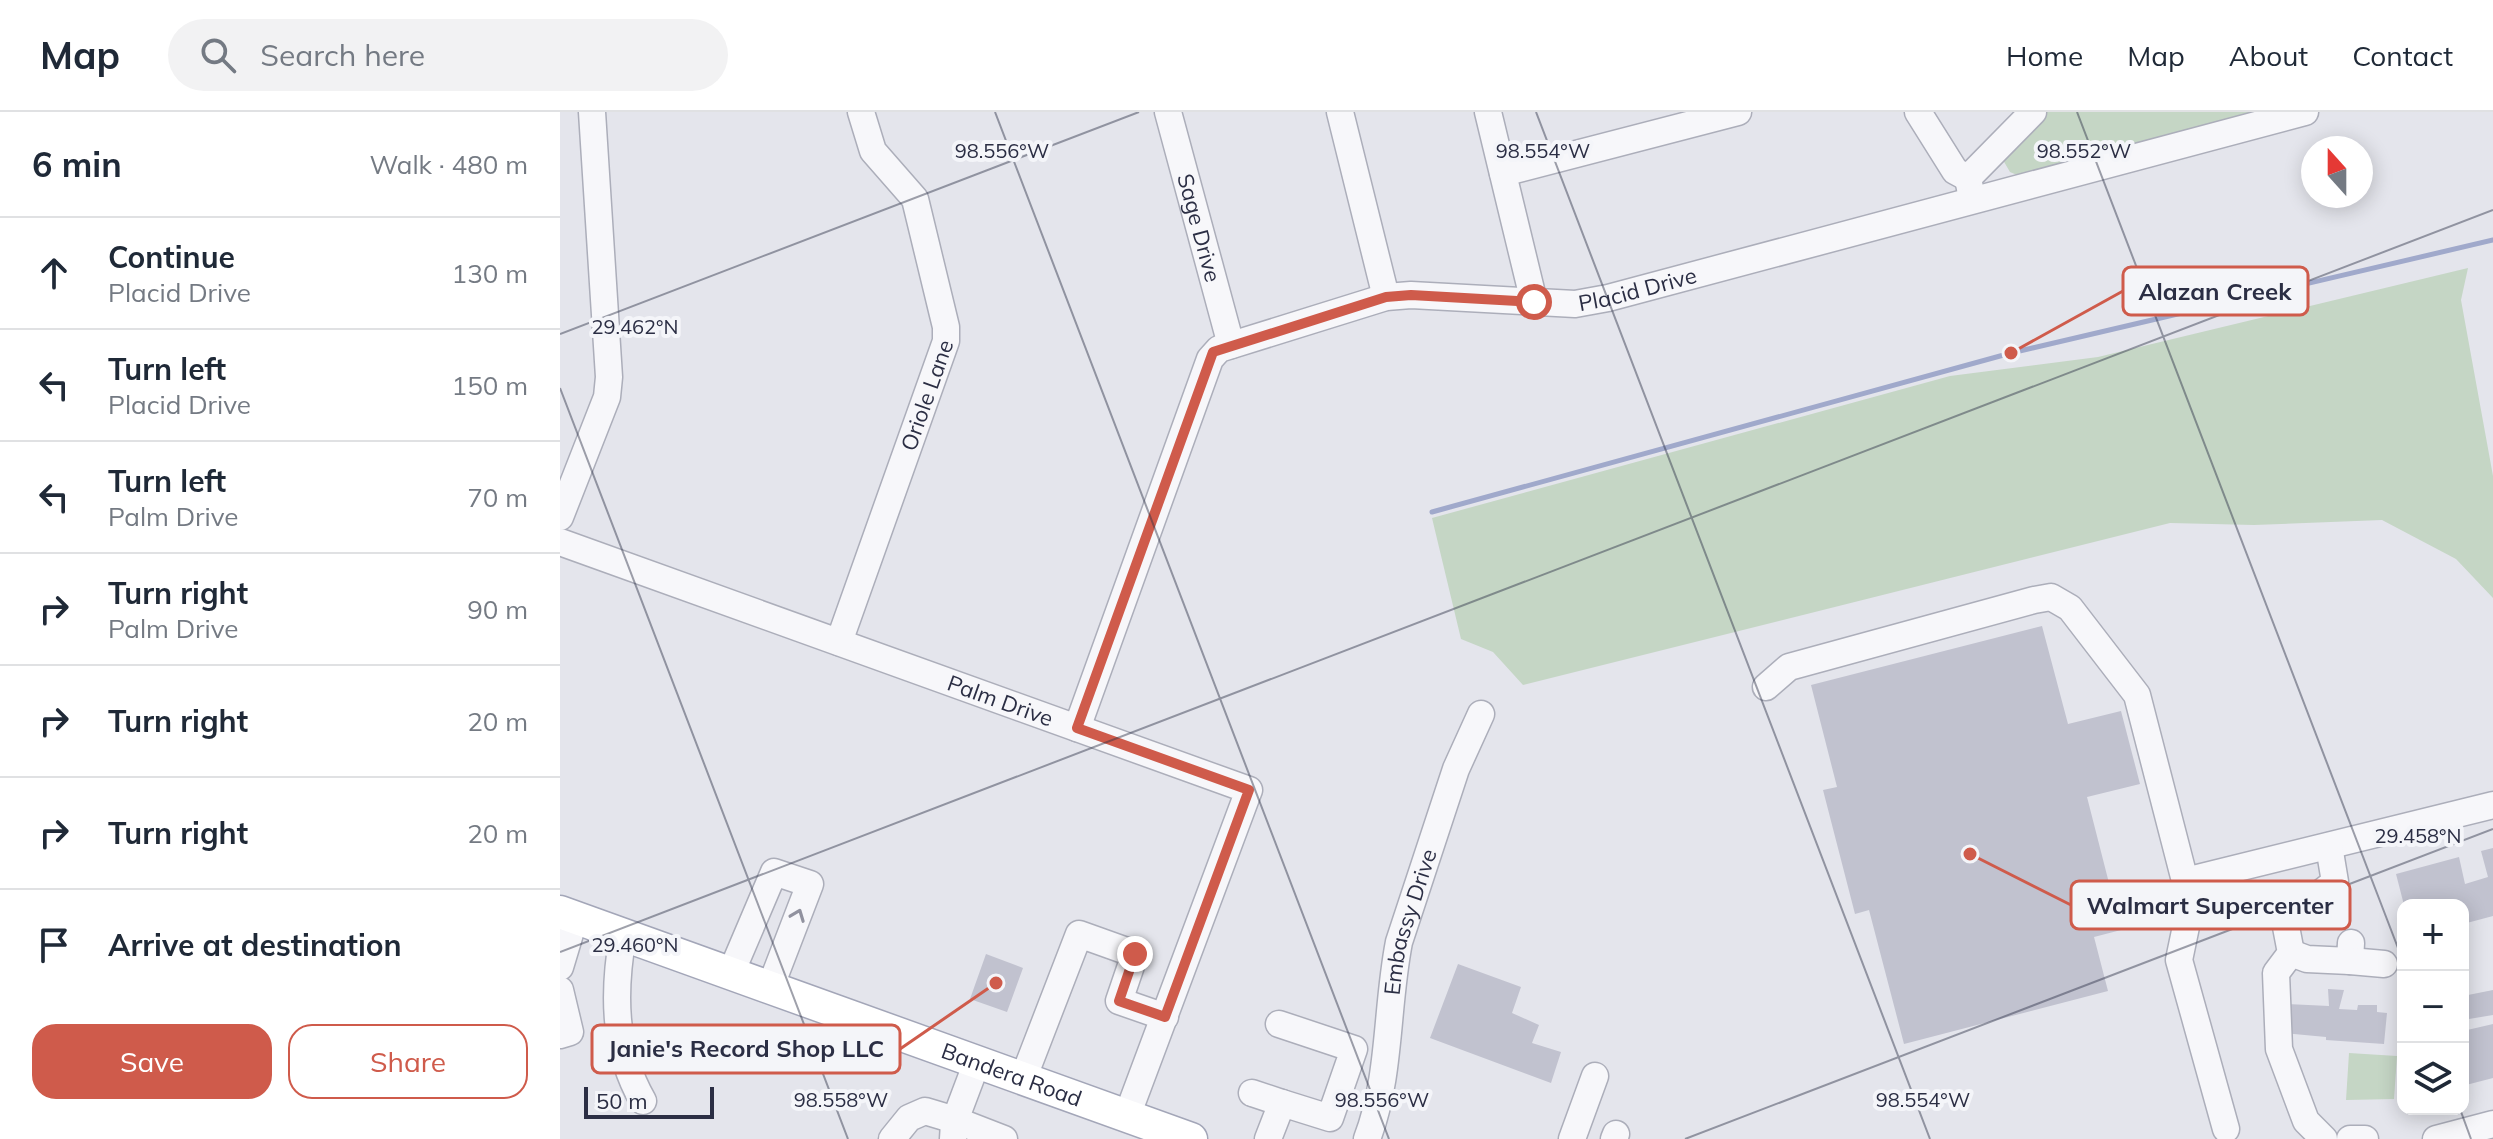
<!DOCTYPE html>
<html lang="en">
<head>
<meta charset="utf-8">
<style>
  :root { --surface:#fff; --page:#f2f2f3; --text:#1f2937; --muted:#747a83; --line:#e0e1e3; --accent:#cf5b4b }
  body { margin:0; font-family:Mulish,sans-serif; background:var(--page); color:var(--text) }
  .controls { position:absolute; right:24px; bottom:24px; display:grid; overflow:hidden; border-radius:16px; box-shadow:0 4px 20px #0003 }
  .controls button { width:72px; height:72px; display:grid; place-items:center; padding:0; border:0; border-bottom:2px solid var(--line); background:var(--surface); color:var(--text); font:40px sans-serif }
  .compass { position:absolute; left:1741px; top:24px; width:72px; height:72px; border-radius:50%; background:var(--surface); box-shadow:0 4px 20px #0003; rotate:339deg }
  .scale { position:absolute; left:24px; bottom:20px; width:130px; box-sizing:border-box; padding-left:8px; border:4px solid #2b2e44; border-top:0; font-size:22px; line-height:28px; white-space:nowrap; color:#2b2e44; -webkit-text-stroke:6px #f4f5f9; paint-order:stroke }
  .stop { position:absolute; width:24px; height:24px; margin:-18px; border:6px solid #cf5b4b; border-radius:50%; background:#fff }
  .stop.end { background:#cf5b4b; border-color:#fff; box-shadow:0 2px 8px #0008 }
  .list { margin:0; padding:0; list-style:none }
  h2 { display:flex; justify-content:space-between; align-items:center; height:104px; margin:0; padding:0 32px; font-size:34px }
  h2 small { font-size:26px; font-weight:400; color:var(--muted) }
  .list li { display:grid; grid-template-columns:52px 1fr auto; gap:24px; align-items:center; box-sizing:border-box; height:112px; padding:0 32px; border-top:2px solid var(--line) }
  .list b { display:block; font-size:30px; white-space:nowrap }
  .list p { margin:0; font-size:26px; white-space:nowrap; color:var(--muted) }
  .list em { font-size:26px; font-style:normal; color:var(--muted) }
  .actions { display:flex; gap:16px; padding:24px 32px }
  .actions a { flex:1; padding:18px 0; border:2px solid var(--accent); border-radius:24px; text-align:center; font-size:28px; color:var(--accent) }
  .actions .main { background:var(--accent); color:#fff }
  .icon { flex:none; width:44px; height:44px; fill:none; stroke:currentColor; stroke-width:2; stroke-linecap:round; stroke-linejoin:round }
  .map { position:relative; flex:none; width:1933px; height:1027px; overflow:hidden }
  header { display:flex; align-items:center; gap:48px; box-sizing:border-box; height:112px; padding:0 40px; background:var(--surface); border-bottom:2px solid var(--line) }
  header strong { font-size:38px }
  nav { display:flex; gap:44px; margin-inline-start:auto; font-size:28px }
  .search { width:560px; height:72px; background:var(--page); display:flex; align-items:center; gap:20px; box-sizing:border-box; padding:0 28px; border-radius:44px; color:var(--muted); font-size:30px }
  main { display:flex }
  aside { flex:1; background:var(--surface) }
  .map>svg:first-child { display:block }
</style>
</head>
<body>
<header>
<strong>Map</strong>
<div class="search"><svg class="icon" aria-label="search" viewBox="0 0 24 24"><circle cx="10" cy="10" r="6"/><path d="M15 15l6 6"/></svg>Search here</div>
<nav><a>Home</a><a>Map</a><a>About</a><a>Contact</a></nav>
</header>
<main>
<aside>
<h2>6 min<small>Walk · 480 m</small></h2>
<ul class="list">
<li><svg class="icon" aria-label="ahead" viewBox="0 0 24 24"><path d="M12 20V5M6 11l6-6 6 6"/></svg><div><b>Continue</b><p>Placid Drive</p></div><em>130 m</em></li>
<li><svg class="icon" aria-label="left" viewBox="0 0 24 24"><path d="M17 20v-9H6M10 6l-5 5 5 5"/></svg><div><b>Turn left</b><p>Placid Drive</p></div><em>150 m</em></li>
<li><svg class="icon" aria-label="left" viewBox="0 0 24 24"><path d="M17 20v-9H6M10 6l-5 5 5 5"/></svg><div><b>Turn left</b><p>Palm Drive</p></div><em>70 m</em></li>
<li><svg class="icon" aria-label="right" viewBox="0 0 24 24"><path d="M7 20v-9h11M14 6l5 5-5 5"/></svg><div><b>Turn right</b><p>Palm Drive</p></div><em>90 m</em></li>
<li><svg class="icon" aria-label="right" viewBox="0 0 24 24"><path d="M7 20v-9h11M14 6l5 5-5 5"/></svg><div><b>Turn right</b></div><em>20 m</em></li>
<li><svg class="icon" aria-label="right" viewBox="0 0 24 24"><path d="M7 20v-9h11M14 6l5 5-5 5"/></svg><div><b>Turn right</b></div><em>20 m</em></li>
<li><svg class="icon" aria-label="arrive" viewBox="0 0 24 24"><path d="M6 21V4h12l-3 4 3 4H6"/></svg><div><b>Arrive at destination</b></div></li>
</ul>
<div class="actions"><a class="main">Save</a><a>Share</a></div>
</aside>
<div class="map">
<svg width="1933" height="1027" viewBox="0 0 1933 1027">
  <rect width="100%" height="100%" fill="#e4e5ec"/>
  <path fill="#c5d6c5" d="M1485,0H1695L1457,63L1450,60L1443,48Z
    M1908,156L1901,188L1933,364V486L1896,447L1822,408L1694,413L1610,411L963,573L933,540L901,527L872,406L1390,264L1538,245Z
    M1789,941L1837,944L1834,987L1786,988Z"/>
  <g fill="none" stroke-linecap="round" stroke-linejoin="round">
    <path stroke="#a0a9cb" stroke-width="5" d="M872,400L1451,241L1933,128"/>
  </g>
  <path fill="#c1c2cf" d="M1482,514L1508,612L1561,599L1580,672L1527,685L1561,818L1534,825L1548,879L1344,932L1309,798L1295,802L1263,678L1277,675L1251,573Z
    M1933,736V804L1903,812V793H1844L1836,762L1899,745L1905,772L1928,765L1921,739Z
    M426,842L463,856L447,900L410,887Z
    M898,852L961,875L952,901L979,913L972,931L1001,940L991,971L870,926Z
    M1768,877L1784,878L1779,897L1797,898L1798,893H1817V900L1827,901L1824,932L1766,928V925L1724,921L1727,892L1769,894Z
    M1933,878V903L1903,908V884Z
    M1933,912V966L1906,973L1903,959V919Z"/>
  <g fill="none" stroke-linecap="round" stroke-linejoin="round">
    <g stroke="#acaeba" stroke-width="29">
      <g id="minor">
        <path id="s1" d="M608,0L671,233"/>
        <path d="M780,0L826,185"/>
        <path d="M928,0L974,190"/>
        <path d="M1358,0L1395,59L1408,66"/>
        <path d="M943,61L1178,0"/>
        <path d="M1412,87L1408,66L1473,0"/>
        <path d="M0,405L47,285L49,265L32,0"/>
        <path id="s2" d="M0,430L689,678L567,1004"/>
        <path id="s3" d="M279,530L386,229V215L355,87L313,39L301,0"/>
        <path d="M1206,575L1229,555L1474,488L1491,485L1510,496L1577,583L1625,769L1629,800L1619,848L1666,1017"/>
        <path id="s4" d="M517,616L650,247L659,237L826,185L851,183L1015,192L1048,186L1745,0"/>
        <path d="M1625,769L1933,693"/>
        <path d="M63,823C53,880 53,937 83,989"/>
        <path d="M1731,841L1747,847L1790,849L1791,831"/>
        <path d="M1790,849L1824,852"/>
        <path d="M0,855L15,805"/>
        <path d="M171,861L214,760L250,772L210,876"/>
        <path d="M0,878L10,920L0,923"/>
        <path d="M463,967L519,822L575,842L559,889L605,905"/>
        <path d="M692,981L722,991"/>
        <path d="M332,1027L349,1006L365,999L395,1008L444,1027"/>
        <path d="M393,1027L394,1011L417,950"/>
        <path d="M708,1027L722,991L770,1006L794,937L719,912"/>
        <path id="s5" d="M807,1027C831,964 826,896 839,830L896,657L921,602"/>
        <path d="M1012,1027L1035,964"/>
        <path d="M1054,1027L1056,1022"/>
        <path d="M1764,1027L1746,1009L1719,937L1716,861L1731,841L1723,799L1762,780L1775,770L1769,734"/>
        <path d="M1790,1027H1805"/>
        <path d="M1876,1027L1933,1012"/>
      </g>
    </g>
    <g stroke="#a3a6b8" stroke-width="35">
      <g id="major">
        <path id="s6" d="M0,800L631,1027"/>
      </g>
    </g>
    <use href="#minor" stroke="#f7f7fa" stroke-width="26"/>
    <use href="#major" stroke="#fff" stroke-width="32"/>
  </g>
  <defs><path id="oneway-chevron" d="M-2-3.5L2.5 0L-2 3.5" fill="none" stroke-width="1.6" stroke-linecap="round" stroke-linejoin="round" transform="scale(2)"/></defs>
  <use stroke="#91929f" href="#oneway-chevron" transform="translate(238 803) rotate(-69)"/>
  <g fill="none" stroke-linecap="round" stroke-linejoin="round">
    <path stroke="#cf5b4b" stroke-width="10" d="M575,842L559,889L605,905L689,678L517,616L653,240L826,185L851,183L974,190"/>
  </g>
  <path fill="none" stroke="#2b2e44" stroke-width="2" stroke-opacity="0.45" d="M435,0L829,1027M976,0L1370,1027M1517,0L1843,849M0,222L579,0M0,276L288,1027M0,840L1933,98M1900,997L1911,1027M1125,1027L1933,717"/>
  <g text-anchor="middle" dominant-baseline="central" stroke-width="8" stroke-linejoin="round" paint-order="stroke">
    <g font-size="22" fill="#2b2e44" stroke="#f4f5f9">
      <text stroke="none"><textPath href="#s1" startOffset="120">Sage Drive</textPath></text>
      <text stroke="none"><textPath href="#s4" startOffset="834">Placid Drive</textPath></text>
      <text stroke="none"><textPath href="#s3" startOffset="262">Oriole Lane</textPath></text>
      <text stroke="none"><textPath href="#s2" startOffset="468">Palm Drive</textPath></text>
      <text stroke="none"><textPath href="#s5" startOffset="222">Embassy Drive</textPath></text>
      <text stroke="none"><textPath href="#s6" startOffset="480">Bandera Road</textPath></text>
    </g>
  </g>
  <g font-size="20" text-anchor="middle" fill="#2b2e44" stroke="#f4f5f9" stroke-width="8" stroke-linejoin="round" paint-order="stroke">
    <text x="442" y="46">98.556°W</text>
    <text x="983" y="46">98.554°W</text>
    <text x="1524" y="46">98.552°W</text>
    <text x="75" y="222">29.462°N</text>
    <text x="1858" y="731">29.458°N</text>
    <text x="75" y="840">29.460°N</text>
    <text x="281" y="995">98.558°W</text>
    <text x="822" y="995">98.556°W</text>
    <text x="1363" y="995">98.554°W</text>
  </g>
  <path fill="none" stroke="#cf5b4b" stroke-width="3" d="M1451 241L1563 179M1410 742L1511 793M436 871L340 937"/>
  <g fill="#cf5b4b" stroke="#f4f5f9" stroke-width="3">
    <circle cx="1451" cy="241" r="8"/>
    <circle cx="1410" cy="742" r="8"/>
    <circle cx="436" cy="871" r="8"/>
  </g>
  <g fill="#f4f5f9" stroke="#cf5b4b" stroke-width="3">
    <rect x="1563" y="155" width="185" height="48" rx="8"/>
    <rect x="1511" y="769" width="279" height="48" rx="8"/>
    <rect x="32" y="913" width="308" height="48" rx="8"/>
  </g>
  <g font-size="24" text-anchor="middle" font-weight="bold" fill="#2b2e44">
    <text x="1655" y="188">Alazan Creek</text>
    <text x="1650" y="802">Walmart Supercenter</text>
    <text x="186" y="945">Janie's Record Shop LLC</text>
  </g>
</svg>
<div class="controls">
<button>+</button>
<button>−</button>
<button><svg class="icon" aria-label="layers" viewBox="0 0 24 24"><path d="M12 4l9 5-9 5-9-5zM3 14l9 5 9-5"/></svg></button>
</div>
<svg class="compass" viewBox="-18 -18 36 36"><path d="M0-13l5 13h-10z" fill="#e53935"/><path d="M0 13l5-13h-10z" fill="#747a83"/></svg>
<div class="scale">50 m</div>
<div class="stop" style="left:974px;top:190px"></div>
<div class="stop end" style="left:575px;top:842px"></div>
</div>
</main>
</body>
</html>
